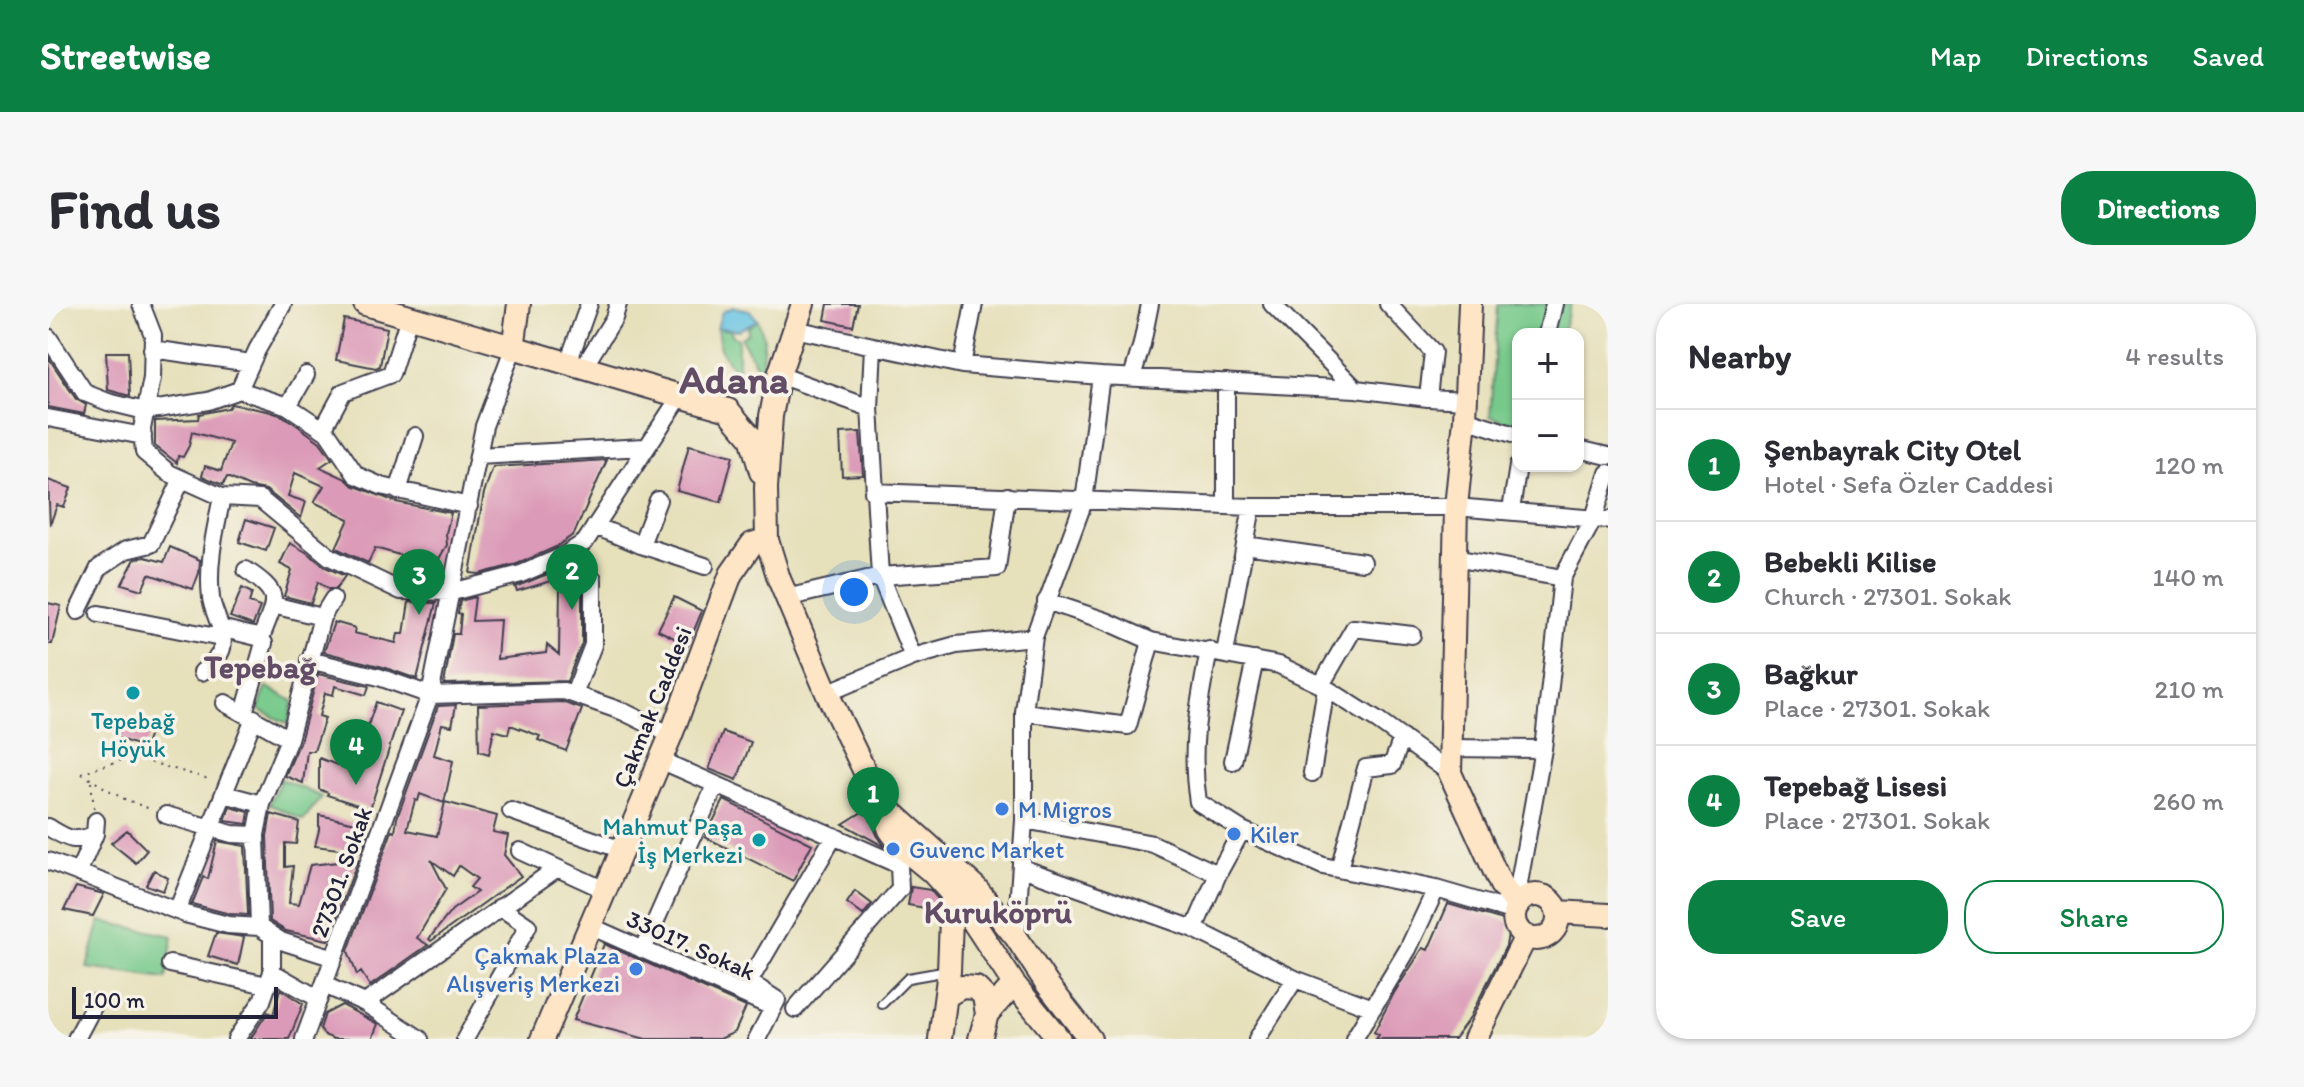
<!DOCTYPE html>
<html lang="en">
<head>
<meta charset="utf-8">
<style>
  :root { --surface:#fff; --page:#f7f7f7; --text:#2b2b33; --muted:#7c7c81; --line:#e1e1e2; --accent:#0b8043 }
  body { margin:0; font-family:Itim,sans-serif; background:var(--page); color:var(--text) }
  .controls { position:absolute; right:24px; top:24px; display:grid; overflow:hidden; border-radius:16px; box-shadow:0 2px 6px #0004 }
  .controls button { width:72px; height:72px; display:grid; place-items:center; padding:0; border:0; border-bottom:2px solid var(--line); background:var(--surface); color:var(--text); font:40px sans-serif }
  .scale { position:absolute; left:24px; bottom:20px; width:206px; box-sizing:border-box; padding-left:8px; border:4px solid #22223b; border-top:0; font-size:22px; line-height:28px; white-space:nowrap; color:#22223b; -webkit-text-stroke:6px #f7f3e8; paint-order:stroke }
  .you { position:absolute; left:806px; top:288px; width:28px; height:28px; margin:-20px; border:6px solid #fff; border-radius:50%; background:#1a73e8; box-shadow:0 0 0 12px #1a73e833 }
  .badge { display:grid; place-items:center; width:52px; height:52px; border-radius:50%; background:var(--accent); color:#fff; font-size:26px; font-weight:700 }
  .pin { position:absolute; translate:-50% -66px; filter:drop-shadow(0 2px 4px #0008) }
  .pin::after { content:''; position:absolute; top:42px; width:28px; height:24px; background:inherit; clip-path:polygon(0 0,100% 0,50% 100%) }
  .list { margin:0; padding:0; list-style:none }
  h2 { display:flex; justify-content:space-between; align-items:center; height:104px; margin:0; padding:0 32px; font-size:34px }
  h2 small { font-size:26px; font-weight:400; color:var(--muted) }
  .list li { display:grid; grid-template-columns:52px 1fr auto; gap:24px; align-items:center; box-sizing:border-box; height:112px; padding:0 32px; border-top:2px solid var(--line) }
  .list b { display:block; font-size:30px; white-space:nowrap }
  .list p { margin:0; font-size:26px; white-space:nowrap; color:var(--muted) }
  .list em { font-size:26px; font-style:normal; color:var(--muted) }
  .actions { display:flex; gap:16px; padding:24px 32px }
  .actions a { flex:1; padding:18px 0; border:2px solid var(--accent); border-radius:32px; text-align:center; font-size:28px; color:var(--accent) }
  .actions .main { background:var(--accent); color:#fff }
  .map { position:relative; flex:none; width:1560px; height:735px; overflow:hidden; border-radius:32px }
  header { display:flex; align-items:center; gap:48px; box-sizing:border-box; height:112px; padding:0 40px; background:var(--accent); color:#fff }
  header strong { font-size:38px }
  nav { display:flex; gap:44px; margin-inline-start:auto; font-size:28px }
  .intro { display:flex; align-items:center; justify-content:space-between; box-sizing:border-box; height:192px; padding:0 48px }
  h1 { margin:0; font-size:56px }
  .button { padding:20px 36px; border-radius:32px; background:var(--accent); color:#fff; font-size:28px; font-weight:700 }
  main { display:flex; gap:48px; padding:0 48px }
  aside { flex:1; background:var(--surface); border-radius:32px; box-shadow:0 2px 6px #0004 }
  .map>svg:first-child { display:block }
</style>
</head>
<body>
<header>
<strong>Streetwise</strong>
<nav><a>Map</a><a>Directions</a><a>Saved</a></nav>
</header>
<div class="intro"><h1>Find us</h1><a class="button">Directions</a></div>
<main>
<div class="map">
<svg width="1560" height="735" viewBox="0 0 1560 735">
  <rect width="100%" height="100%" fill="#f7f3e8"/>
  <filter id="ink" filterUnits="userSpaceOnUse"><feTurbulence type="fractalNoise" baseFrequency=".0125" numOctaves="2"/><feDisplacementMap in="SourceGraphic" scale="16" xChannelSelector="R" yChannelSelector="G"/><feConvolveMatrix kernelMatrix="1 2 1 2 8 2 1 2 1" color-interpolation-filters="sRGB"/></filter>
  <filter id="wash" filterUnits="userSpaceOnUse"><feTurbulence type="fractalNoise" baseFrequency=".006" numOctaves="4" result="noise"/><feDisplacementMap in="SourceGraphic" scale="32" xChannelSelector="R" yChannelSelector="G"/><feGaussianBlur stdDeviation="1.8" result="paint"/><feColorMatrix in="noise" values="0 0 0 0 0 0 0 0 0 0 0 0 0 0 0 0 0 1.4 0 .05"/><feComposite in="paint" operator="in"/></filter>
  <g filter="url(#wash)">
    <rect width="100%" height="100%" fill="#e6e0bb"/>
    <path fill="#77c98b" stroke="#4c7663" stroke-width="2" d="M1450,0H1523L1514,30H1470V122L1442,112Z
      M710,16L716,34L713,70L693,34L700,29V23Z
      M669,24L682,26L685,32L690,35V72L672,45Z
      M219,383L245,397L240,420L210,405Z
      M233,475L274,493L255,516L221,500Z
      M52,617L125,632L118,675L39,664Z"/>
    <path fill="#63c2e2" stroke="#42728e" stroke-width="2" d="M686,3L701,6L710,16L691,26L669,24L674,8Z"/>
    <g id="blocks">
      <path fill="#db9ab7" d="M780,0H810L805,22L777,16Z
        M296,15L339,24L332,62L328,64L288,56Z
        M58,48H80L82,92L60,86Z
        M0,53L28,95L38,101L36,110L0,103Z
        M183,100L219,107L235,112L250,122L272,138L284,155L272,163L298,175L304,181L348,198L403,209L398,229L399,241L385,265L363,263L365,255L327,244L320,259L288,244L301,215L266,198L276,182L247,169L240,192L258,198L253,214L218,186L202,183L179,173L175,181L154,172L157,162L173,167L183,139L144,128L141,142L135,153L130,152L129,159L107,142V117L150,115L151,110L180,104Z
        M812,128L815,171L794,172L792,129Z
        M641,141L685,152L673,198L629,187Z
        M559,156L526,230L508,243L469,260L431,270L422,269L436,189L445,163Z
        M0,176L23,184L16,203L9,201L2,221Z
        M198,215L226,224L218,247L191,238Z
        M242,239L258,248L277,263L297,272L288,285H280L270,278L263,299L236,292L244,266L232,260Z
        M122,243L152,256L151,269L145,285L101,270L94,286L74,280L87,255L97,253L116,258Z
        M510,266L517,273L469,287L467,283Z
        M534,281V339L519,377L396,380L405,330H411L413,310L410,309L412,297L427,293L424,317L452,316L449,355L498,349L499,341L511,351L512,282Z
        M194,284L204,289L201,299L212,303L205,321L182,313Z
        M626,293L654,307L640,341L610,326Z
        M361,298L388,299L369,375L335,363L276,348L286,318L307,324L306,329L348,339L350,330H356Z
        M0,299L13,302L4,340H0Z
        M270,370L321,382L318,391L287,382L285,391L277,389L271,412L277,414L266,447H259L255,479L237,472L252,438Z
        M328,398L353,407L322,505L279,491L280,489L271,485V454L289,461L291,455L307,460Z
        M514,398L534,405L518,447L490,436L492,432L465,422H462L460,430L446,426L441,450L431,447L430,401Z
        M408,401L404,422L394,420L386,451L405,457L396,499L372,490L370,497L367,496L359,526L389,532L397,498L449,512L445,528L460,531L456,551L473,572L383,637L381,635L404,606L429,588L422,583L429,575L411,562L405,572L383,556L398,585L369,634L380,641L322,682L313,668L309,671L300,647L344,527L347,528L349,514L390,402Z
        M76,414L104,424L97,444L69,434Z
        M675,428L703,438L689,476L661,465Z
        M676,496L764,540L745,577L657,533Z
        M182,503L201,508L199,520L177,517Z
        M819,505L829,531L837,543L795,520Z
        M223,510L251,518L248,540L237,539V563L245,562L241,599L251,600L262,561L310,556L280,636L238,627L222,617L219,532Z
        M271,511L317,521L315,526L320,528L313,548L267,542L271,526Z
        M79,526L99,546L88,559L63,539Z
        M169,537L197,542L200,611L182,610L144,600L155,573L160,575Z
        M106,566L120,574L115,587L98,581Z
        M28,583L56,590L45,612L16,606Z
        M863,583L882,586L890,595L889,606L860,601Z
        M807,587L824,600L815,611L799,599Z
        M1400,600L1462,618L1458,642L1422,713L1406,735H1328L1331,731L1326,728L1346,689L1375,644L1380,646Z
        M168,629L196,633L190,661L160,652Z
        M556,640L698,703L687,728L672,735H598L525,716Z
        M232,685L255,700L241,735H202L220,708L225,711Z
        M294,701L330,720L324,735H286L276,731L272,725L277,710Z"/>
    </g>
  </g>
  <g filter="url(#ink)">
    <use href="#blocks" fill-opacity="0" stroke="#3f3e4e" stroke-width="2"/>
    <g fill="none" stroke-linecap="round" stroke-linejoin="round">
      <g stroke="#3f3e4e" stroke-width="12">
        <path id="lane" d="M834,700L860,674L900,667"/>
      </g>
      <g stroke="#3f3e4e" stroke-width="20">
        <path id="street" d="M93,0L105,31L104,74L94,125L96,148L121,169L174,193C167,227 159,260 163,294C165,310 178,327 174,344C172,353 161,362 154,368
          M1224,0L1308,85
          M1340,0L1385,48L1380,94
          M746,25L914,61L1053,72L1308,85L1380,94L1418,96
          M1499,30L1506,0
          M0,33L37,89L60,98L97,107L160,97L191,86L240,102L279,128L308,171L333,182L421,202
          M825,42L822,104L832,272L865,353
          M104,45L203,59
          M520,59L541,0
          M914,61L926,0
          M535,64L566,14L570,0
          M731,71L822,104
          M1084,73L1094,40L1102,0
          M1178,78V202
          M191,86L209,46L235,0
          M240,102L258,71
          M0,114L95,132
          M1417,115L1470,132
          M275,125L295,88L343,70L361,13
          M1530,145L1560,152
          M430,152L596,143
          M350,187L367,132
          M825,188L1204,203H1408L1560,216
          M174,193L212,195L282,253L353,287L404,288L473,270L515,252L537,238L633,91
          M1463,206L1470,162
          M547,222L593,241L657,262
          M593,241L610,196
          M1197,241L1315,258
          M512,254L545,275V341L526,390
          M1407,254L1514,274
          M198,266C236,291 227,296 213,334
          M738,294L832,272L949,264L959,192
          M998,297L1058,317L1103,337L1231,361L1273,381L1330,417L1402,469
          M225,301L274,313
          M30,307L51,264L78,246L103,240L134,175
          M51,310L173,334
          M172,324L213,334L216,339L196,409
          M1161,346C1151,401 1141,442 1150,498L1194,526L1275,562L1388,585L1467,608
          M1177,349L1204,203
          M261,356L331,373L382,391L516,387L576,408L623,431
          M1273,381L1306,324L1364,331
          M779,389L865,353L908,341L986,333
          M177,399L241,435
          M976,408L1080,422L1103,337
          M1401,444L1495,445
          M612,456L851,561L852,585L747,705
          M1185,457L1207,356
          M1264,469L1278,384
          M176,490L214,500
          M463,507L574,546
          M118,511L184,530L208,531
          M976,516L1105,540L1170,570
          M0,523C19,534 25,540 47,530L48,517
          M472,547L557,586
          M0,557L137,610L180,621L211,623L233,637L286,654
          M974,564L1146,625L1247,675L1325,704
          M1291,565L1318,464L1344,461L1354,434
          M30,569L47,530
          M1474,596L1471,579L1495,445L1514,274L1546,214L1560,169
          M129,607L206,414
          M542,622L724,703
          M211,623L208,531L214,500L241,435L274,313L285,295
          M1146,625L1170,570L1194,526
          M968,633L976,516V408L986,333L1036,197L1053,72
          M595,646L667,482
          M122,660L219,681
          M224,668L271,695
          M276,681L317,699L372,735
          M317,699L508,565
          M28,735L47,699
          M188,735L214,697L224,668V633
          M256,735L382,391L436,122L465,45
          M417,735L480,622L452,603
          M709,735L729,696L701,678L786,532
          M1209,735L1247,675
          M1306,735L1360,645L1388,585"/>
      </g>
      <g stroke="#3f3e4e" stroke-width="26">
        <path id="secondary" d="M317,0L680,106L703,133L713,168
          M755,0L731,71L723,112L718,184L719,236L731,275L779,389L830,495L842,526L856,545L884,568L915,602L966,680L1011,735
          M1422,0L1417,115L1408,203L1402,469L1453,581L1469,601
          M465,45L471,0
          M838,503L928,584L968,633L999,680L1042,735
          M1466 613a22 22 0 1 1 44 0a22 22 0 1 1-44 0Z
          M1510,608L1560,611
          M898,692L914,683L928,684L936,692L939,710
          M494,735L623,431L683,270L704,240L719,236
          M892,735L901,667L904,589
          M932,735L939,710L966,680
          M1427,735L1478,632"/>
      </g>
      <path stroke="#3f3e4e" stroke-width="2" stroke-dasharray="2 6" stroke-linecap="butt" d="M33,469L74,456H95L164,476
        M34,470L74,494L102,505
        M43,478L46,504"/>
      <use href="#lane" stroke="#fff" stroke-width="8"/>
      <use href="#street" stroke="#fff" stroke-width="16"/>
      <use href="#secondary" stroke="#fee5c5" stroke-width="22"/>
    </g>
  </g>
  <g fill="#0f9aa8" stroke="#f7f3e8" stroke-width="3">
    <circle cx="85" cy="389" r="8"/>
    <circle cx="711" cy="536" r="8"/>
  </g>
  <g fill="#3f7fe0" stroke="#f7f3e8" stroke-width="3">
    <circle cx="954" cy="505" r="8"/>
    <circle cx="1186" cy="530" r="8"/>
    <circle cx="845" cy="545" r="8"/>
    <circle cx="588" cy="665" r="8"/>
  </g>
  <g text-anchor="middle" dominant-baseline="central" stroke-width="7" stroke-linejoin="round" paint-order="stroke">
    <g font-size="24" fill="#22223b" stroke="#f7f3e8">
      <text transform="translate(604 403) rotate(-68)">Çakmak Caddesi</text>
      <text transform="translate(293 568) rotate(-70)">27301. Sokak</text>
      <text transform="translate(643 641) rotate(24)">33017. Sokak</text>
    </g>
    <g font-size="24" fill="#0d838f" stroke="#f7f3e8">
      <text x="85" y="416">Tepebağ<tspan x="85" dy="28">Höyük</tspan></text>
      <text x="695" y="522" text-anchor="end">Mahmut Paşa<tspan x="695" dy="28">İş Merkezi</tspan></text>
    </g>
    <g font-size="24" fill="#366cbe" stroke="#f7f3e8" text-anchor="start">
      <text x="970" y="505">M Migros</text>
      <text x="1202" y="530">Kiler</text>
      <text x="861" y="545">Guvenc Market</text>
      <text x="572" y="651" text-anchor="end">Çakmak Plaza<tspan x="572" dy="28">Alışveriş Merkezi</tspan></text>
    </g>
    <g font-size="32" font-weight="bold" fill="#634c66" stroke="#f7f3e8">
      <text x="212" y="363">Tepebağ</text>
      <text x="950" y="608">Kuruköprü</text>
    </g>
    <g font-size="40" font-weight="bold" fill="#634c66" stroke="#f7f3e8">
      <text x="686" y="75">Adana</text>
    </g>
  </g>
</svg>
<div class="controls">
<button>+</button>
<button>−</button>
</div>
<div class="scale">100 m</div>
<div class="you"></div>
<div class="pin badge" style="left:825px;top:529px">1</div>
<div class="pin badge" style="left:524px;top:306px">2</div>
<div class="pin badge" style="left:371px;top:311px">3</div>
<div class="pin badge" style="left:308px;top:481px">4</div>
</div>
<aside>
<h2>Nearby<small>4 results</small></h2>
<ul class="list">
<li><span class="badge">1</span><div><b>Şenbayrak City Otel</b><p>Hotel · Sefa Özler Caddesi</p></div><em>120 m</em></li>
<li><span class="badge">2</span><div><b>Bebekli Kilise</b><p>Church · 27301. Sokak</p></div><em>140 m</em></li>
<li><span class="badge">3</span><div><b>Bağkur</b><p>Place · 27301. Sokak</p></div><em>210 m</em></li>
<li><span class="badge">4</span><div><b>Tepebağ Lisesi</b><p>Place · 27301. Sokak</p></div><em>260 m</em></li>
</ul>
<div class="actions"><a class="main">Save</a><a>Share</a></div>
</aside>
</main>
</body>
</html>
